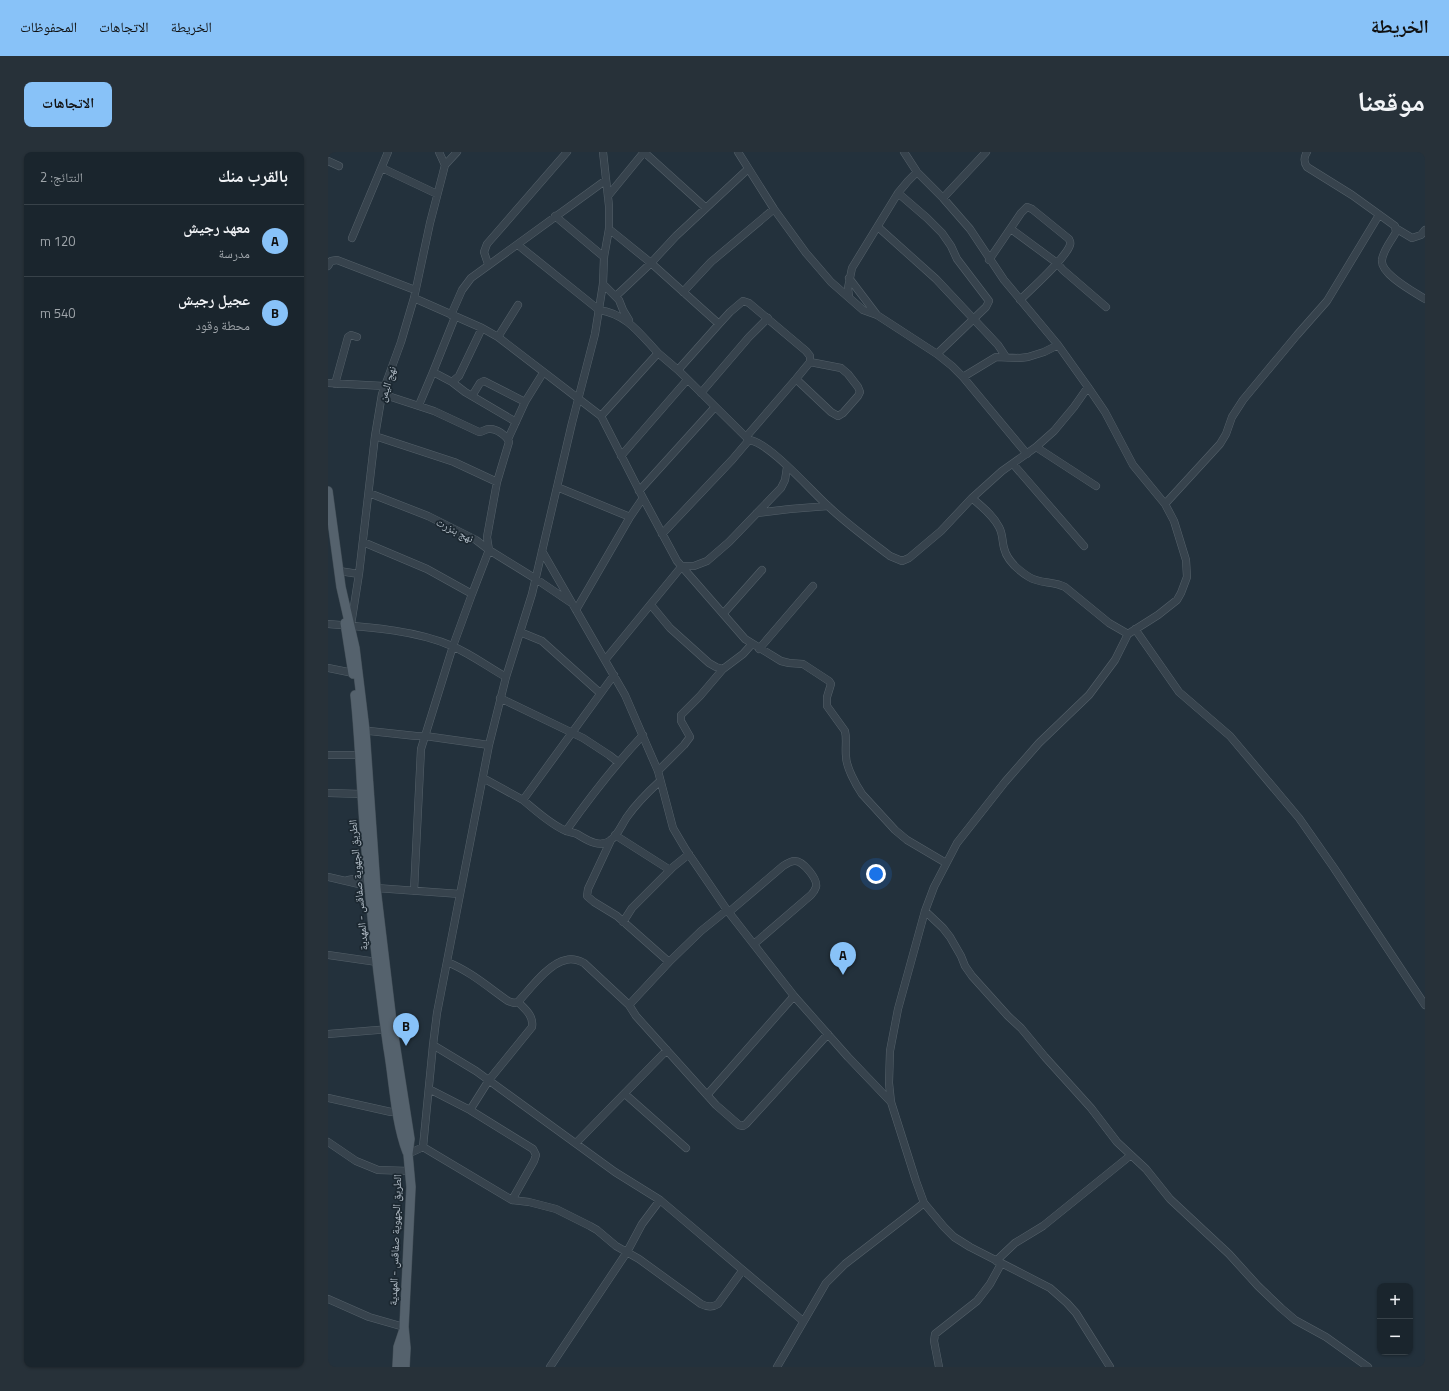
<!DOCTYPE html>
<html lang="ar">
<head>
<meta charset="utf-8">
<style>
  :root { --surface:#1a252d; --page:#273139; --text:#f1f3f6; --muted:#9fa5aa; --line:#384249; --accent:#88c2f8 }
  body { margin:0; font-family:"Titillium Web","Noto Naskh Arabic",sans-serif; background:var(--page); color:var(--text); direction:rtl }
  .controls { position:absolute; right:12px; bottom:12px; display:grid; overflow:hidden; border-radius:8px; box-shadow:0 1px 3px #0004 }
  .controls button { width:36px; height:36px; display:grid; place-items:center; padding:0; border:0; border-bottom:1px solid var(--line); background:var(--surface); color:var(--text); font:20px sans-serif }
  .you { position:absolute; left:548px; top:722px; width:14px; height:14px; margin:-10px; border:3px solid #fff; border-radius:50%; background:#1a73e8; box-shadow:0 0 0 6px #1a73e833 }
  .badge { display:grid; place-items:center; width:26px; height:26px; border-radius:50%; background:var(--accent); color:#111; font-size:13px; font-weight:700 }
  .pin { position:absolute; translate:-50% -33px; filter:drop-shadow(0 1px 2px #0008) }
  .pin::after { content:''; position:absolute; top:21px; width:14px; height:12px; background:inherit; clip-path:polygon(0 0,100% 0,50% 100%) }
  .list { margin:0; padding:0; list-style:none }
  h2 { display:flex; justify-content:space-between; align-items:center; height:52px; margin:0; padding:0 16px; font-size:17px }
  h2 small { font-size:13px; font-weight:400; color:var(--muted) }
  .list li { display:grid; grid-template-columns:26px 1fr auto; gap:12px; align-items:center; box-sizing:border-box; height:72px; padding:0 16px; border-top:1px solid var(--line) }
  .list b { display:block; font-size:15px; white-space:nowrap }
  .list p { margin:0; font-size:13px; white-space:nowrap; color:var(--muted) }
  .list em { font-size:13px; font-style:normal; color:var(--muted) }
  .map { position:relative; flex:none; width:1097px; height:1215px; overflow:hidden; direction:ltr; border-radius:8px }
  header { display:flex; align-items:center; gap:24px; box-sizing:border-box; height:56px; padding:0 20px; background:var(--accent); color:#111 }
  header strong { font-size:19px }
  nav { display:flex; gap:22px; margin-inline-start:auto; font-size:14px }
  .intro { display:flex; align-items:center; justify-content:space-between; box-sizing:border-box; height:96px; padding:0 24px }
  h1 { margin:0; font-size:28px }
  .button { padding:10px 18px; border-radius:8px; background:var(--accent); color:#111; font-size:14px; font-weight:700 }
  main { display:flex; gap:24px; padding:0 24px }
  aside { flex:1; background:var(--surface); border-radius:8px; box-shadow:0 1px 3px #0004 }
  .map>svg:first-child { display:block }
</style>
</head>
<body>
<header>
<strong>الخريطة</strong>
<nav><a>الخريطة</a><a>الاتجاهات</a><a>المحفوظات</a></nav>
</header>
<div class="intro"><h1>موقعنا</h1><a class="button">الاتجاهات</a></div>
<main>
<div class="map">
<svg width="1097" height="1215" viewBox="0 0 1097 1215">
  <rect width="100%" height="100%" fill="#23313c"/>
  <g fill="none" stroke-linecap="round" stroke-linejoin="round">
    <g stroke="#55616a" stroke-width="8">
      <path id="minor" d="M111,0L117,13
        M410,0L446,57L478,101L503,130L535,158L549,163L609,202L624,214L635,225L699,302
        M576,0L589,20L615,46L642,77L676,128L730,193L760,235L777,260L805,313L837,352L846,369L858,408L859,425L853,441L849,448L830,463L800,482L787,508L761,543L711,591L677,630L629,691L606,735L597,759L570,857L562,899L561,931L563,950L588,1029L596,1051L616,1075L626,1085L642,1095L722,1136L739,1151L748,1161L782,1215
        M979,0C976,5 975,9 979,15L1024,43L1067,74L1068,80C1064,88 1055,98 1054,108C1052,122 1086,140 1097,147
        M0,9L11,14
        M54,16L109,42
        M570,41L599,66L614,81L623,94L629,107L661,149L658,155L609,202
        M280,44L316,0L378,56
        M615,46L658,0
        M227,64L276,105
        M550,75L608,127L670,193L678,205
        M281,77L323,111L391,172L350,218L330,201
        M683,77L729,111L735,118L778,155
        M1069,77L1084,86L1093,83L1097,78
        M24,86L60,0
        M190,93L271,158C299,162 312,182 330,201L273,264
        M661,108L693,61L699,55L704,57L741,87C742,90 743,90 742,93C738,106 703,137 692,148
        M160,112L156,100L159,92L239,0
        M0,114L3,109L9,108L87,138
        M521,126L549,163
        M275,132L291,148L295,158L301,168
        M355,140L383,110L446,57
        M288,144L323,111L348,84L420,17
        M521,145L520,136L524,116L570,41L580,29L589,20
        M86,146L154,176L170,185L273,264L315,346L349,409L417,487L453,509L461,511L475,512L501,529L503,532L499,545V554L517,579C519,587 517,596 518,604C518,615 528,633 534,642L567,678L579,688L618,711
        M123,163L134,138L143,126L278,28
        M127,165L105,220L124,230L131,224L154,176
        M391,172L402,160L415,149L421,151L478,199L482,204V210L468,227L418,285
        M170,185L190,153
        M635,225L668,205L692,206L700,205L716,200L730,193
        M468,227L503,260L510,264L515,261L530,244L532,240L530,235L520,222L513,216L482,210
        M124,230L137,240L188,270
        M0,231L56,234
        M7,232L20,185L23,183L29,185
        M373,241L421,185L440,166
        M144,244L152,231L156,229L197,250L215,221
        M91,253L105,220
        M47,284L126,310L169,330
        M180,287L197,250
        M421,288C441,290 483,339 500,354C519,372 541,388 562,404L574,409L581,406L613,379L644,346L674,319L708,295L726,279L746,255L760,235
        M708,295L768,334
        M293,304L359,228
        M685,312L756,394
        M229,335L302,365L315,346
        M311,339L387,255
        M41,341L100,364L148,388L161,398L208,427L242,450
        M644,346C654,355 665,363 671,375C675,382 674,389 676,396C679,409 690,418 701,425C712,432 725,429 737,435L781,471L800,482
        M837,352L892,292L898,282L904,265L915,248L969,183L999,149L1051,63
        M429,361L462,357L500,354
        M334,382L404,308L421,288L350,218
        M35,390L99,417L144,442L161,398L159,385L169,330L181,290C179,284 168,276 161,277C157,277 155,280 151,280L106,259L54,242
        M214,399L297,543L330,619L345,676L358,698L399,758L466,844L520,905L563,950
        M11,419L31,422
        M323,453L342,476L381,511L388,515L395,517
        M248,458L302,365
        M395,462L434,418
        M0,472C39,475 88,478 124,494C143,502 160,515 178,525
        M23,473L31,422L47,284L54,242L73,190L86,146L102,71L115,21L117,13L129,0
        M807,477L851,540L902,584L971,666L1006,716L1097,853
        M192,480L214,489L272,541
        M431,497L485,434
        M277,508L354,414H366L379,409L401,390L453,336L457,328L459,315
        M0,516L25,521
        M172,546L255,586L281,603L290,610
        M32,578L88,584H97L161,593
        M0,603H32
        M330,619L356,593L362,585L353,569V563L372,544L395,517L415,502L424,492
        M155,626L195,648L286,523
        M0,641L34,642
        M195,648C207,658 220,670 234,677C239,680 244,680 249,682C259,688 272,697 283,688C290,683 294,672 299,665C308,652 320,640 332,629
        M238,679C262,645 287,613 315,583
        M287,683L342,718
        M283,688L260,737L259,744L266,750L289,764L341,810L373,779L399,758
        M0,725L48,736L132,742
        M20,728L44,724
        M86,739L93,597L125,494L144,442
        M597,759L615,776L622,785L633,804L637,814L644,824L680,864L693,876L717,905L763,956L789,990L818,1017L842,1047L901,1102L930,1134L953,1156L967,1168L998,1185L1040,1215
        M401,760L455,714C458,712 463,709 467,709C475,709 490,727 488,735C487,738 485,741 483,743L426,792
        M295,770L304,756L345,715L361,702
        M0,803L49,810
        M119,810C142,819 160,835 180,849L186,851L190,850C202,837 221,811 238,808C244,806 250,808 256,811L301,853
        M341,810L301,853L308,864L388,953L411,973L415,974L418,972L500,882
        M0,882L62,877
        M105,893L148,919L287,1020L332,1048
        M101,937L142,958L161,928L204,875C206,864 197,857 190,850
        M297,942L358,996
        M379,943L466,844
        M0,946L63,960L73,959
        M0,990L28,1009L50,1018L82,1019
        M248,991L339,898
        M95,995L184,1048L206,1009L208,1003L205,997L142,958
        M80,1002L95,995L105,893L109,861L161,593L178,525L204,442L244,271L267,182L275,132L276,105L281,77V54L275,0
        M184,1048L201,1050L228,1057L262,1074L269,1078L288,1094L311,1107L373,1152C379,1155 384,1156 390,1152L414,1119
        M668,1109L687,1091L715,1074L803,1003
        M0,1147L41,1165L76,1175
        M222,1215L299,1100L314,1072L332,1048L475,1169
        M449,1215L498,1131L517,1112L596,1051
        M611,1215L606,1189L607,1182L649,1149L662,1132L673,1112"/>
    </g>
    <g stroke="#404c55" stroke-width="10">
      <path id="major" d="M0,339L13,435L27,496L37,578L48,736L65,878L82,987L80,1002L83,1035L76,1175L78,1196L77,1215
        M17,471L25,522
        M27,543C32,590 33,637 37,685C42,755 50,826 60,896C66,930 67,968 79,1000
        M69,1215L70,1195L75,1180"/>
    </g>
    <use href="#minor" stroke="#37434d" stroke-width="7"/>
    <use href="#major" stroke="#55626d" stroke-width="9"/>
  </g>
  <g text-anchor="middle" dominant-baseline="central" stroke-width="3.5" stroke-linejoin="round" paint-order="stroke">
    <g font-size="11" fill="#b3bec8" stroke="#1c2831">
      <text transform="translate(59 232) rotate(-73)">نهج اليمن</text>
      <text transform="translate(127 378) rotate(27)">نهج بنزرت</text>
      <text transform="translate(30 733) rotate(-95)">الطريق الجهوية صفاقس - المهدية</text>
      <text transform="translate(67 1088) rotate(-88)">الطريق الجهوية صفاقس - المهدية</text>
    </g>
  </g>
</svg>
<div class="controls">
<button>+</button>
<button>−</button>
</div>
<div class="you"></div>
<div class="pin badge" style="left:515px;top:823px">A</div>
<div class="pin badge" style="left:78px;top:894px">B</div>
</div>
<aside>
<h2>بالقرب منك<small>النتائج: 2</small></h2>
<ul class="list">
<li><span class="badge">A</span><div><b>معهد رجيش</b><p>مدرسة</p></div><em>120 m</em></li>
<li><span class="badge">B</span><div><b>عجيل رجيش</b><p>محطة وقود</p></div><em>540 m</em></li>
</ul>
</aside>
</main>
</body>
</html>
